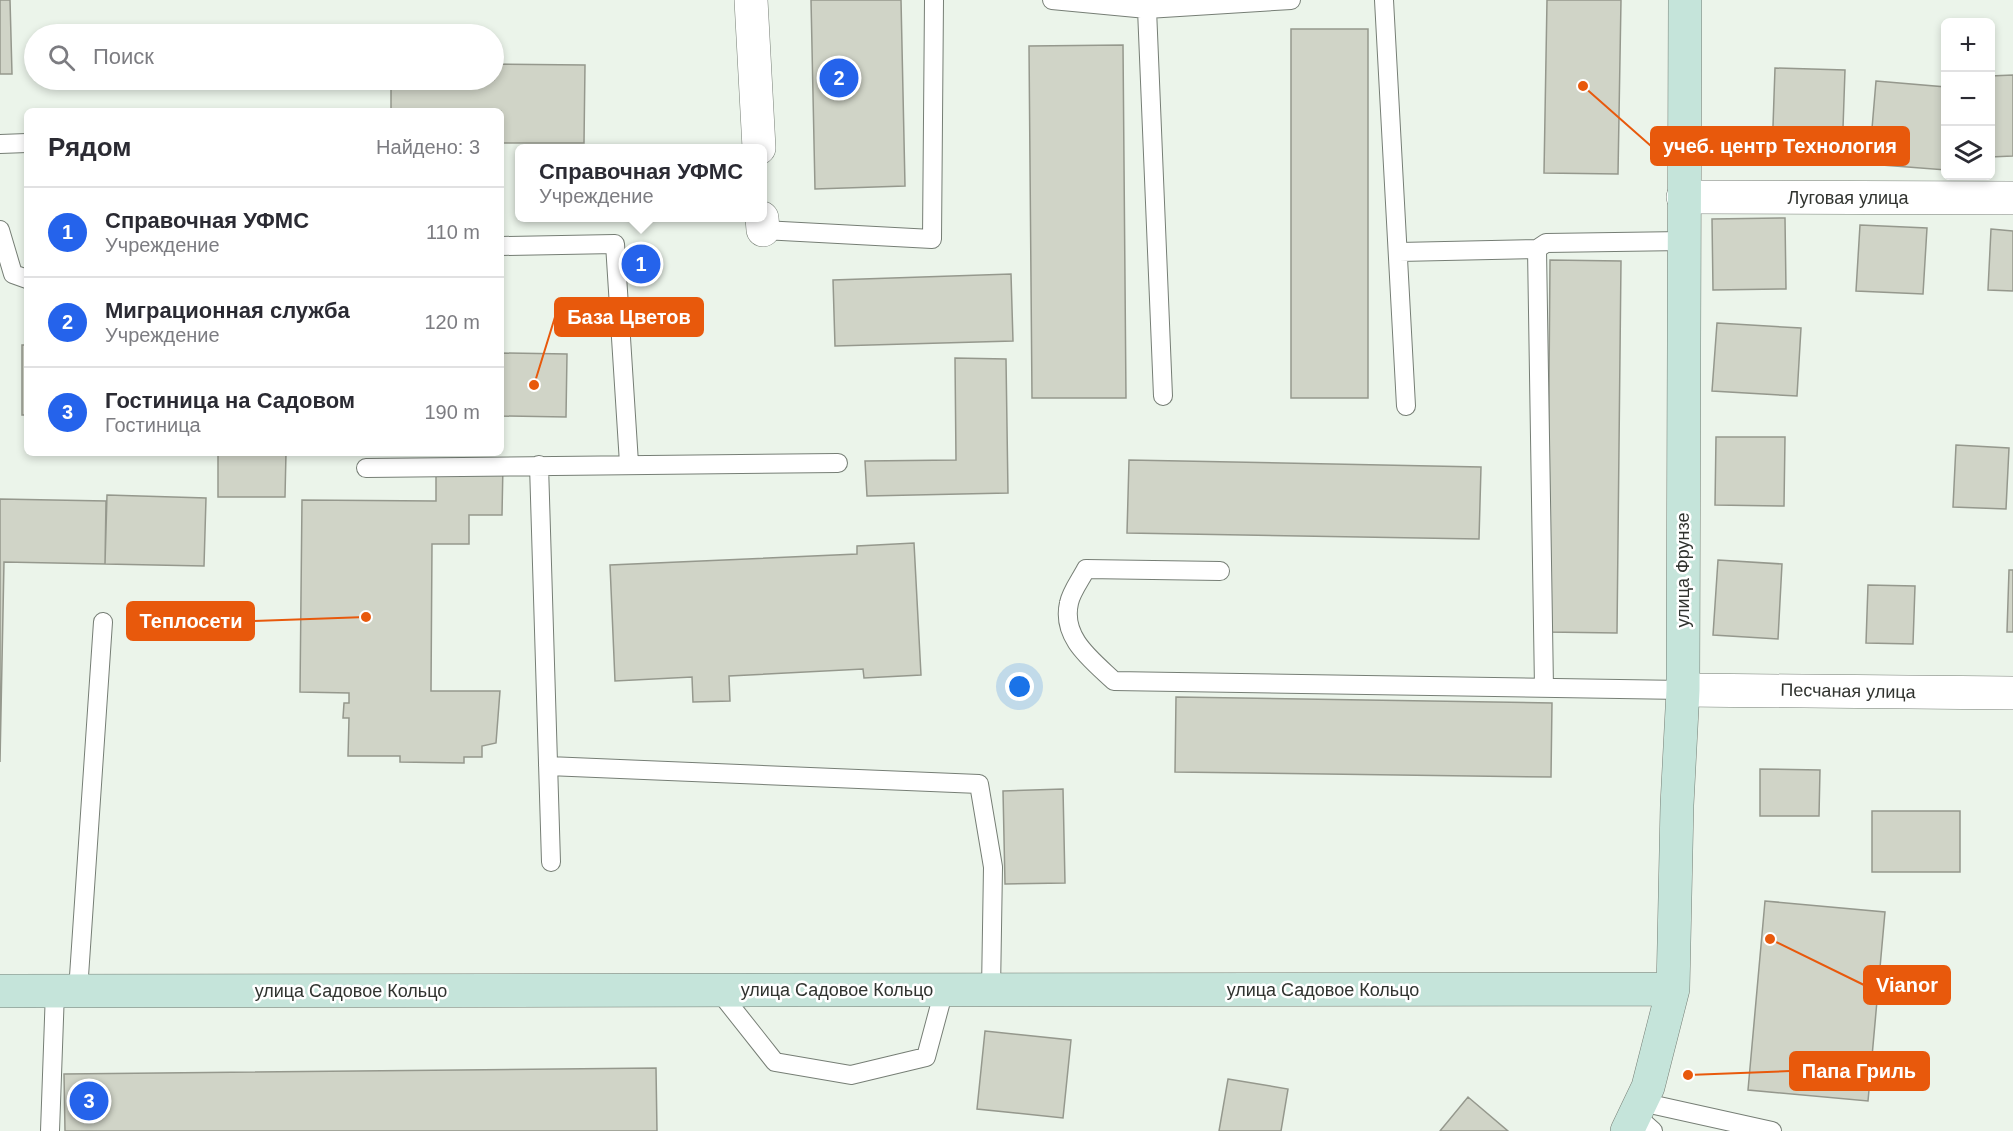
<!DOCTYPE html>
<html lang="ru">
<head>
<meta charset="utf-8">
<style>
  :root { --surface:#fff; --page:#f2f2f3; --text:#2b2b33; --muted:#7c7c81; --line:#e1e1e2; --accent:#2563eb }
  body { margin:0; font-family:Arial,sans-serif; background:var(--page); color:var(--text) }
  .controls { position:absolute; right:18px; top:18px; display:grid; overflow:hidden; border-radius:9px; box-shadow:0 3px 9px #0003 }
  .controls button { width:54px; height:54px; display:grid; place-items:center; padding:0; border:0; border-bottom:2px solid var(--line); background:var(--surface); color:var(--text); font:30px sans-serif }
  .you { position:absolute; left:1020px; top:687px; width:21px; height:21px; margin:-15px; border:4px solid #fff; border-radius:50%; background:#1a73e8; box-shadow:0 0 0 9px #1a73e833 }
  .badge { display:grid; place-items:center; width:39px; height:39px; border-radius:50%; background:var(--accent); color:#fff; font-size:20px; font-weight:700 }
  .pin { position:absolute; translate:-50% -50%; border:3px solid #fff; box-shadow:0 2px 6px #0006 }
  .popup { position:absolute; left:515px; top:144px; width:252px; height:78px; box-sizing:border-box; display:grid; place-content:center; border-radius:9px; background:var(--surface); filter:drop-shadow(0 2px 4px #0005); font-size:20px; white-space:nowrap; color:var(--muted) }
  .popup b { font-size:22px; color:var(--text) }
  .popup::after { content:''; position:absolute; left:50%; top:100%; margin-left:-12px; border:12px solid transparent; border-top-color:var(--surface) }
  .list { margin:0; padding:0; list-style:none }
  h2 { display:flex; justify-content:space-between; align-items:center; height:78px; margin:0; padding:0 24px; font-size:26px }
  h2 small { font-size:20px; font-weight:400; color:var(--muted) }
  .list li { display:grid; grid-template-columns:39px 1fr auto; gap:18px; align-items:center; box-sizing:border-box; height:90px; padding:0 24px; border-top:2px solid var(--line) }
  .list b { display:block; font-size:22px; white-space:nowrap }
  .list p { margin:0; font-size:20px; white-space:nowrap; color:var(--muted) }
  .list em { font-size:20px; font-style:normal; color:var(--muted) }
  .icon { flex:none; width:33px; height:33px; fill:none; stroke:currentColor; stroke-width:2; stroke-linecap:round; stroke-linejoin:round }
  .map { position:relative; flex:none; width:2013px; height:1131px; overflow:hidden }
  .search { position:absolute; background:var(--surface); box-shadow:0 3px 9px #0003; left:24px; top:24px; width:480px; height:66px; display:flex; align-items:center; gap:15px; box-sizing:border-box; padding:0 21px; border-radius:33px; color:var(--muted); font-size:22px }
  .panel { position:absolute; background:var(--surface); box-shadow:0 3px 9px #0003; left:24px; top:108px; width:480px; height:348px; border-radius:9px }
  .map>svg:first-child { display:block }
</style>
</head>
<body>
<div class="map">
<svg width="2013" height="1131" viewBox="0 0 2013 1131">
  <rect width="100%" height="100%" fill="#ebf4ea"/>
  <path fill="#d0d4c7" stroke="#95988d" stroke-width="1.5" d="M0,0H10L12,74H0Z
    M811,0H901L905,186L815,189Z
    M1547,0H1621L1618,174L1544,173Z
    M1291,29H1368V398H1291Z
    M1123,45L1126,398H1032L1029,46Z
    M494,64L585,65L584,143H501V111H391V80H494Z
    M1775,68L1845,70L1842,157L1772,155Z
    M2013,75V156L1990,157V76Z
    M1876,81L1946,87V170L1869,164Z
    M1785,218L1786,289L1713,290L1712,219Z
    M1860,225L1927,228L1923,294L1856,291Z
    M1991,229L2013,231V291L1988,290Z
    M1550,260L1621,261L1617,633L1547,632Z
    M1011,274L1013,341L835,346L833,280Z
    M1717,323L1801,328L1797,396L1712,391Z
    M22,345H27V415H22Z
    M501,353L567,354L566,417L501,416Z
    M955,358L1006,359L1008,493L867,496L865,461L956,460Z
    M1716,437H1785L1784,506L1715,505Z
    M1956,445L2009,448L2006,509L1953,507Z
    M218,453H286L285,497H218Z
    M1129,460L1481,467L1479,539L1127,533Z
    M436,462L503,464L502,515H469V544H432L431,691H500L496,743L482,746V757H464V763L400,762V756H348L349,718H343L344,703H349V693L300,692L302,500L436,501Z
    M107,495L206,498L204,566L105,564Z
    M0,499L106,501L105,564L4,562L0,762Z
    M914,543L921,675L864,678L863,669L729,676L730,701L693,702L692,677L615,681L610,565L857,554V546Z
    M1718,560L1782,564L1778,639L1713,635Z
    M2009,570H2013V632H2007Z
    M1868,585L1915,586L1913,644L1866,643Z
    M1176,697L1552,703L1551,777L1175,772Z
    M1760,769L1820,770L1819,816H1760Z
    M1063,789L1065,883L1005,884L1003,791Z
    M1872,811H1960V872H1872Z
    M1765,901L1885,912L1868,1101L1748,1090Z
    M985,1031L1071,1040L1063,1118L977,1109Z
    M656,1068L657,1131H65L64,1074Z
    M1228,1079L1288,1089L1281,1131H1219Z
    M1468,1097L1508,1131H1440Z"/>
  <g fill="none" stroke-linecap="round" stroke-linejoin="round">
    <g stroke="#767e75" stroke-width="20">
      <path id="service" d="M1052,0L1147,9L1291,0
        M1384,0L1406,406
        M1147,9L1163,396
        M0,144L27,143
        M0,230L13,274L27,279
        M763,230L932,239L934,0
        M501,246L615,244L629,463
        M1537,249L1544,688
        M1399,252L1537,249L1546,243L1683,241
        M539,465L551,862
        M366,468L838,463
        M1220,571L1086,569C1081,579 1071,592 1069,603C1061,638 1092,660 1114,681L1683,690
        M548,766L979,784L993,867L991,990
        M718,990L775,1062L851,1075L926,1057L944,990
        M78,991L103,622
        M1641,1102L1772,1131
        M1635,1115L1653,1131
        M50,1131L55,991"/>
    </g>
    <g stroke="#767e75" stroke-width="34">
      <path id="minor" d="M751,0L759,148
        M1683,197L2013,198
        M762,218L763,230
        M1683,690L2013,693"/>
    </g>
    <g stroke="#767e75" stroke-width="34">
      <path id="secondary" d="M0,991L1673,989
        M1627,1131L1648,1087L1673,989L1677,805L1683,690L1685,0"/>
    </g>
    <use href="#service" stroke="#fff" stroke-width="18"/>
    <use href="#minor" stroke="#fff" stroke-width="33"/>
    <use href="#secondary" stroke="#c5e4da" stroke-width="33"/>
  </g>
  <g text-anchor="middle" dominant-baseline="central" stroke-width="5" stroke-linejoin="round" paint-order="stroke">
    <g font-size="18" fill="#30332f" stroke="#fff">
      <text x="1848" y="198">Луговая улица</text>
      <text transform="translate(1683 570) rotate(-90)">улица Фрунзе</text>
      <text transform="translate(1848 691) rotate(1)">Песчаная улица</text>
      <text x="837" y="990">улица Садовое Кольцо</text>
      <text x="1323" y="990">улица Садовое Кольцо</text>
      <text x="351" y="991">улица Садовое Кольцо</text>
    </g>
  </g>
  <path fill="none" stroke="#e8590c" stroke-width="2" d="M1583 86L1651 146M534 385L555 317M366 617L254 621M1770 939L1864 985M1688 1075L1790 1071"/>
  <g fill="#e8590c" stroke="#fff" stroke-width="2">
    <circle cx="1583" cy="86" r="6"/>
    <circle cx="534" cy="385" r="6"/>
    <circle cx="366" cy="617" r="6"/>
    <circle cx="1770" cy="939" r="6"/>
    <circle cx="1688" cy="1075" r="6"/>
  </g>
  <g fill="#e8590c" stroke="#e8590c" stroke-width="2">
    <rect x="1651" y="127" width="258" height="38" rx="6"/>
    <rect x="555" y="298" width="148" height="38" rx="6"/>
    <rect x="127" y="602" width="127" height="38" rx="6"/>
    <rect x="1864" y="966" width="86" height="38" rx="6"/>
    <rect x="1790" y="1052" width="139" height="38" rx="6"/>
  </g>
  <g font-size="20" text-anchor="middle" font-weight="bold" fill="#fff">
    <text x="1780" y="153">учеб. центр Технология</text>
    <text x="629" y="324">База Цветов</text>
    <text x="191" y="628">Теплосети</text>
    <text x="1907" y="992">Vianor</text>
    <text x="1859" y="1078">Папа Гриль</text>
  </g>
</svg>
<div class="controls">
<button>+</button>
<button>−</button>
<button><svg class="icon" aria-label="layers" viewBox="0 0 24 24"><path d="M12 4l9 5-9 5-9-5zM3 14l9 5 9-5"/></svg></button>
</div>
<div class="you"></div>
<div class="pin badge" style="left:641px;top:264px">1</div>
<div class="popup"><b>Справочная УФМС</b>Учреждение</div>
<div class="pin badge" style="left:839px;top:78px">2</div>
<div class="pin badge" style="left:89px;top:1101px">3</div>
<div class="search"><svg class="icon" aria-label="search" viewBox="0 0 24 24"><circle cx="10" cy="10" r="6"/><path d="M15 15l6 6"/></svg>Поиск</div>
<section class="panel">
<h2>Рядом<small>Найдено: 3</small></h2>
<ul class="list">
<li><span class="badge">1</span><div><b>Справочная УФМС</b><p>Учреждение</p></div><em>110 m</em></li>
<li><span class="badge">2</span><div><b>Миграционная служба</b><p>Учреждение</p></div><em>120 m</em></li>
<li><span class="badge">3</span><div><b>Гостиница на Садовом</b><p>Гостиница</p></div><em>190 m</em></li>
</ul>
</section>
</div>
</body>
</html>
